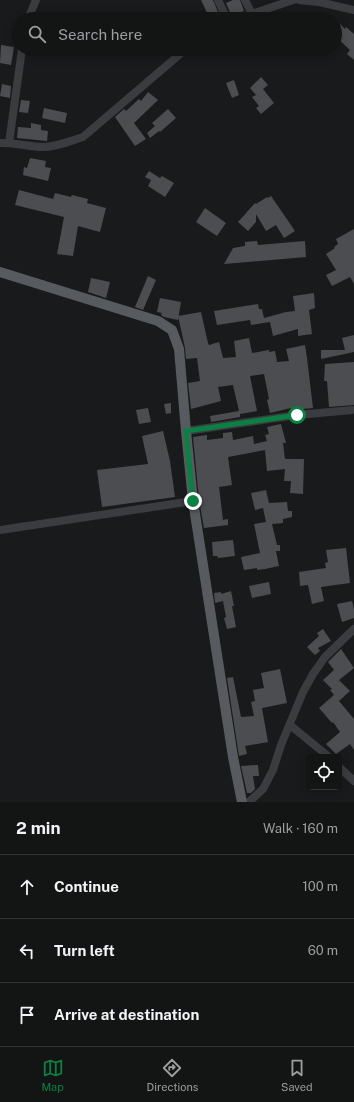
<!DOCTYPE html>
<html lang="en">
<head>
<meta charset="utf-8">
<style>
  :root { --surface:#131414; --page:#202122; --text:#f1f3f6; --muted:#9d9ea0; --line:#323334; --accent:#0b8043 }
  body { margin:0; font-family:"Public Sans",sans-serif; background:var(--page); color:var(--text) }
  .controls { position:absolute; right:12px; bottom:12px; display:grid; overflow:hidden; border-radius:6px; box-shadow:0 2px 10px #0003 }
  .controls button { width:36px; height:36px; display:grid; place-items:center; padding:0; border:0; border-bottom:1px solid var(--line); background:var(--surface); color:var(--text); font:20px sans-serif }
  .stop { position:absolute; width:12px; height:12px; margin:-9px; border:3px solid #0b8043; border-radius:50%; background:#fff }
  .stop.end { background:#0b8043; border-color:#fff; box-shadow:0 1px 4px #0008 }
  .list { margin:0; padding:0; list-style:none }
  h2 { display:flex; justify-content:space-between; align-items:center; height:52px; margin:0; padding:0 16px; font-size:17px }
  h2 small { font-size:13px; font-weight:400; color:var(--muted) }
  .list li { display:grid; grid-template-columns:26px 1fr auto; gap:12px; align-items:center; box-sizing:border-box; height:64px; padding:0 16px; border-top:1px solid var(--line) }
  .list b { display:block; font-size:15px; white-space:nowrap }
  .list em { font-size:13px; font-style:normal; color:var(--muted) }
  .icon { flex:none; width:22px; height:22px; fill:none; stroke:currentColor; stroke-width:2; stroke-linecap:round; stroke-linejoin:round }
  .map { position:relative; flex:none; width:354px; height:802px; overflow:hidden }
  .search { position:absolute; background:var(--surface); box-shadow:0 2px 10px #0003; left:12px; right:12px; top:12px; height:44px; display:flex; align-items:center; gap:10px; box-sizing:border-box; padding:0 14px; border-radius:22px; color:var(--muted); font-size:15px }
  .sheet { height:244px; background:var(--surface) }
  nav { display:flex; justify-content:space-around; align-items:center; box-sizing:border-box; height:56px; border-top:1px solid var(--line); background:var(--surface); font-size:11px; color:var(--muted) }
  nav a { display:grid; justify-items:center; gap:2px }
  nav .on { color:var(--accent) }
  .map>svg:first-child { display:block }
</style>
</head>
<body>
<div class="map">
<svg width="354" height="802" viewBox="0 0 354 802">
  <rect width="100%" height="100%" fill="#191a1b"/>
  <path fill="#4c4d50" d="M201,0H213L221,19H210Z
    M233,0H240L244,11L235,14L232,17L226,3Z
    M335,19L345,29L346,27L354,34V60L347,54L350,50L335,36Z
    M1,45L14,47L11,65L0,63Z
    M261,77L268,85L263,89L274,103L261,114L256,108L259,106L252,97L256,95L250,88Z
    M234,80L239,95L232,98L226,83Z
    M2,84L11,86L10,98L0,96Z
    M148,92L158,100L134,123L146,139L135,146L115,117L124,109L126,111L139,99L141,101Z
    M21,100L30,101L28,113L19,112Z
    M44,108L67,113L65,123L42,118Z
    M168,109L176,118L160,132L159,131L150,138L147,133L155,126L152,123Z
    M31,123L41,125V130L48,131L47,141L17,138L18,127L31,128Z
    M30,158L46,161L45,167L51,168L48,181L23,175L24,167L27,168Z
    M149,171L160,178L162,176L174,183L165,197L148,186L151,180L145,177Z
    M19,190L53,199L55,193L71,197L72,195L88,199L87,203L106,208L100,232L78,226L73,256L57,254L64,217L15,205Z
    M271,196L295,231L284,238L276,225L266,231L256,214V222L248,231L238,222L255,203L256,204L267,197L268,198Z
    M205,208L226,223L217,236L196,222Z
    M354,229V284L350,277L332,286L326,275L336,270L326,254L335,248L334,247L338,244L336,239Z
    M257,241L258,245L305,241L306,257L224,264L233,248L245,246V242Z
    M148,276L156,280L143,310L135,307Z
    M91,278L110,282L106,298L88,292Z
    M314,293L315,308L309,310L312,334L298,336V329L273,336L270,322L251,325L250,320L217,325L214,311L258,304L259,309H262L264,318L286,312L295,311L293,296Z
    M160,298L181,302L178,320L164,317L161,315L162,313L157,312Z
    M201,312L208,343L209,345L219,342L223,358L236,357L234,341L249,338L252,353L269,350V352L275,351L277,362L289,361L286,349L305,345L307,358L313,408L292,410L291,408L270,413L267,400L269,399L264,374L250,376L257,411L240,414V417L211,422L210,416L239,411L233,385L218,387L221,401L191,409L188,383L200,381L197,358L186,359L185,348L178,316Z
    M354,335V352L321,359V350H345L342,338Z
    M354,362V405L329,407L327,381H324L325,364Z
    M171,403V413L166,414L164,404Z
    M148,408L151,422L139,424L136,410Z
    M281,424L286,443H283L285,459H304L303,494L290,493L291,481H284L285,469L267,471L265,450L228,457L232,485L219,487L223,520L228,519V525L204,528L199,500L193,437L207,435V440L223,438V433L232,432L233,440L253,436L254,444L267,441L265,435L269,434L267,427Z
    M163,431L170,461L175,497L102,507L97,470L148,464L142,436Z
    M266,490L269,503L287,502L288,511H292V517L283,519V523L272,524L277,545H280V551H276L279,566L265,569L257,570V568L244,570L241,557L260,553L254,524L266,522L263,508L255,510L251,493Z
    M233,540L235,556L218,558L217,556H213L212,542Z
    M346,548L350,583L321,587L324,601L312,604L308,585L300,586L299,572L326,568L325,563L328,562L326,550Z
    M269,582L271,594L252,598L249,586Z
    M231,591L234,606H232L236,627L227,629L224,618L226,617L223,601L215,603L214,593L221,592V594Z
    M352,601L354,609V618L342,622L337,604Z
    M323,629L331,641L318,648L320,651L315,655L307,647L319,636L317,633Z
    M341,649L354,668L339,680L350,691L339,701L354,719V750L350,744L336,754L326,744L340,732L333,722L332,723L319,708L334,695L330,690L332,689L323,680L334,670L328,662Z
    M280,669L287,703L262,708L268,742L245,746L247,754L239,756L227,678L233,677L241,717L254,716L251,702L255,701L253,690L264,688L261,673Z
    M258,765L259,776H253L255,789L251,793H247L241,766Z"/>
  <g fill="none" stroke-linecap="round" stroke-linejoin="round">
    <path stroke="#3b3c40" stroke-width="8" d="M218,0L227,19
      M245,0L252,14
      M299,0L319,2L354,10
      M28,19L36,0
      M237,19L293,0
      M0,143C15,142 29,147 43,147C57,147 70,141 83,137L186,49
      M9,143L22,49
      M186,431L297,415L352,410
      M0,530L193,501
      M290,725L329,757
      M339,767L354,781
      M249,802L263,789L273,770L281,745L303,692L313,674L325,657L354,629"/>
    <path stroke="#575a5e" stroke-width="10" d="M0,272L158,321L172,330L179,349L186,431L193,501L233,757L242,802"/>
  </g>
  <g fill="none" stroke-linecap="round" stroke-linejoin="round">
    <path stroke="#0b8043" stroke-width="5" d="M193,501L186,431L297,415"/>
  </g>
</svg>
<div class="controls">
<button><svg class="icon" aria-label="locate" viewBox="0 0 24 24"><circle cx="12" cy="12" r="6"/><path d="M12 2v4M12 18v4M2 12h4M18 12h4"/></svg></button>
</div>
<div class="stop" style="left:297px;top:415px"></div>
<div class="stop end" style="left:193px;top:501px"></div>
<div class="search"><svg class="icon" aria-label="search" viewBox="0 0 24 24"><circle cx="10" cy="10" r="6"/><path d="M15 15l6 6"/></svg>Search here</div>
</div>
<section class="sheet">
<h2>2 min<small>Walk · 160 m</small></h2>
<ul class="list">
<li><svg class="icon" aria-label="ahead" viewBox="0 0 24 24"><path d="M12 20V5M6 11l6-6 6 6"/></svg><div><b>Continue</b></div><em>100 m</em></li>
<li><svg class="icon" aria-label="left" viewBox="0 0 24 24"><path d="M17 20v-9H6M10 6l-5 5 5 5"/></svg><div><b>Turn left</b></div><em>60 m</em></li>
<li><svg class="icon" aria-label="arrive" viewBox="0 0 24 24"><path d="M6 21V4h12l-3 4 3 4H6"/></svg><div><b>Arrive at destination</b></div></li>
</ul>
</section>
<nav>
<a class="on"><svg class="icon" aria-label="map" viewBox="0 0 24 24"><path d="M3 6l6-2 6 2 6-2v14l-6 2-6-2-6 2zM9 4v14M15 6v14"/></svg>Map</a>
<a><svg class="icon" aria-label="directions" viewBox="0 0 24 24"><path d="M12 3l9 9-9 9-9-9zM9 14v-3h6M13 9l2 2-2 2"/></svg>Directions</a>
<a><svg class="icon" aria-label="saved" viewBox="0 0 24 24"><path d="M7 4h10v16l-5-4-5 4z"/></svg>Saved</a>
</nav>
</body>
</html>
